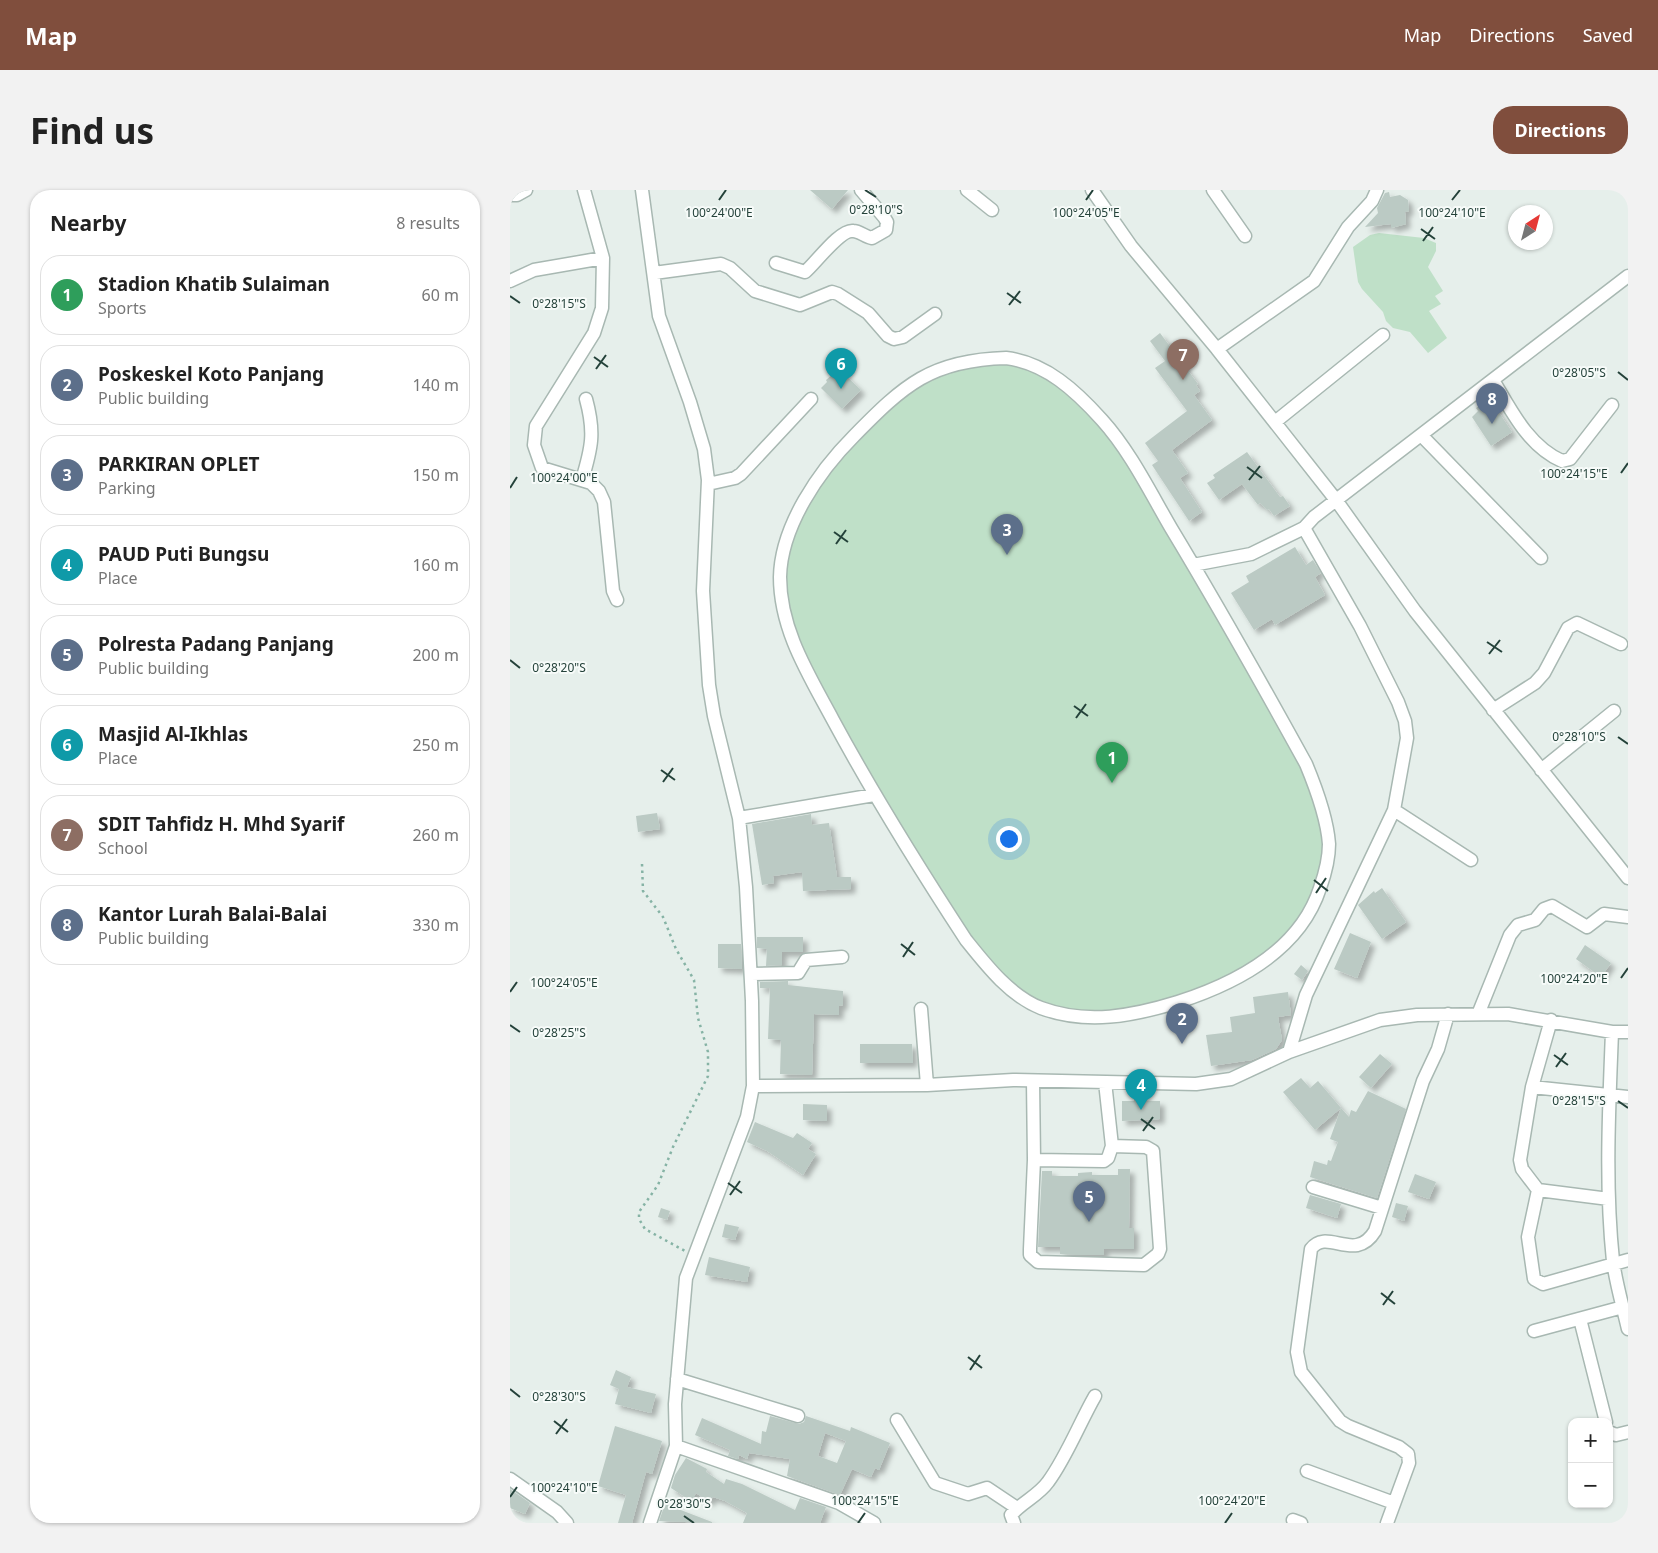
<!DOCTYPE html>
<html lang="en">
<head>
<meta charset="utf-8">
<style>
  :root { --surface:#fff; --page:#f2f2f2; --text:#222; --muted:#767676; --line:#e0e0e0; --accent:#804e3d }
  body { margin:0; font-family:"Noto Sans",sans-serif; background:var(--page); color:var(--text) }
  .controls { position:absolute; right:15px; bottom:15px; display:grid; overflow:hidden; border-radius:10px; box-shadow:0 1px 4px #0004 }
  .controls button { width:45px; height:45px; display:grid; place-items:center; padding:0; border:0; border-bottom:1px solid var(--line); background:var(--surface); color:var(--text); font:25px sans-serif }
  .compass { position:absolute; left:998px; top:15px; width:45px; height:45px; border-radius:50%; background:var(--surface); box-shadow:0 1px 4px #0004; rotate:36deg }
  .you { position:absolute; left:498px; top:648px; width:18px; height:18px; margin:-12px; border:4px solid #fff; border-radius:50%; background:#1a73e8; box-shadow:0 0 0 8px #1a73e833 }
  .badge { display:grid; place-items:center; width:32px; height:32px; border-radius:50%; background:var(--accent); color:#fff; font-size:16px; font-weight:700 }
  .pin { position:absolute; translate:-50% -41px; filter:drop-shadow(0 1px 2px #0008) }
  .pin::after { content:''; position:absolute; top:26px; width:18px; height:15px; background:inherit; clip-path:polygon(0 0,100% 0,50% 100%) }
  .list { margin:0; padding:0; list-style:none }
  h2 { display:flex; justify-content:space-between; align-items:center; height:65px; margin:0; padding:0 20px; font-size:21px }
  h2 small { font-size:16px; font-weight:400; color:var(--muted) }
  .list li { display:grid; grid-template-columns:32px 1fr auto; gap:15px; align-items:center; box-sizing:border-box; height:80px; margin:0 10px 10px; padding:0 10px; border:1px solid var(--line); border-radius:20px }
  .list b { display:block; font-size:19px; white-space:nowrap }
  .list p { margin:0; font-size:16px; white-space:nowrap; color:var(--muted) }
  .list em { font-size:16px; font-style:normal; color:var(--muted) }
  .map { position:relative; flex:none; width:1118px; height:1333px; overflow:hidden; border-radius:20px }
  header { display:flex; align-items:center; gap:30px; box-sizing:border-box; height:70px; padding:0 25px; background:var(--accent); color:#fff }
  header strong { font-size:24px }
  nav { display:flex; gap:28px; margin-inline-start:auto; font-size:18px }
  .intro { display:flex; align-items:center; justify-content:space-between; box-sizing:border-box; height:120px; padding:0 30px }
  h1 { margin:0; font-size:35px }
  .button { padding:12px 22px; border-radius:20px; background:var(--accent); color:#fff; font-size:18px; font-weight:700 }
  main { display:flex; gap:30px; padding:0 30px }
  aside { flex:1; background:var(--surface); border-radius:20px; box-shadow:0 1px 4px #0004 }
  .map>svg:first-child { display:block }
</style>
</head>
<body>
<header>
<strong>Map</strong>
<nav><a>Map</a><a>Directions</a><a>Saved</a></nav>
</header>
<div class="intro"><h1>Find us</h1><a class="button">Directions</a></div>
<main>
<aside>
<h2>Nearby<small>8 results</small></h2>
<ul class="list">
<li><span class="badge" style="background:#2e9e5b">1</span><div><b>Stadion Khatib Sulaiman</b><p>Sports</p></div><em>60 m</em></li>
<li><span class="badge" style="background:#5c6f8a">2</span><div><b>Poskeskel Koto Panjang</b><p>Public building</p></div><em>140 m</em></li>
<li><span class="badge" style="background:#5c6f8a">3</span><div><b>PARKIRAN OPLET</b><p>Parking</p></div><em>150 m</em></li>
<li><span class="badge" style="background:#0f9aa8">4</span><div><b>PAUD Puti Bungsu</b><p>Place</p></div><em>160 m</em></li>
<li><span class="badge" style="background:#5c6f8a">5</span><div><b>Polresta Padang Panjang</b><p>Public building</p></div><em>200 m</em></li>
<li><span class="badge" style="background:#0f9aa8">6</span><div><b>Masjid Al-Ikhlas</b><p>Place</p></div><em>250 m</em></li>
<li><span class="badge" style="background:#8d6e63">7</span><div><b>SDIT Tahfidz H. Mhd Syarif</b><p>School</p></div><em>260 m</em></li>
<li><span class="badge" style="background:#5c6f8a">8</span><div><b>Kantor Lurah Balai-Balai</b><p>Public building</p></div><em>330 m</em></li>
</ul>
</aside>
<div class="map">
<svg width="1118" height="1333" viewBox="0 0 1118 1333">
  <defs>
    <filter id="shadow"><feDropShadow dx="4.5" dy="4.5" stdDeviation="2.5" flood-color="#0004"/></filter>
  </defs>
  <rect width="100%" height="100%" fill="#e6efeb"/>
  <path fill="#bfe0c8" d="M869,43L914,48L926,53V61L918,77L933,101L925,106L931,114L919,121L937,148L918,163L900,142L883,138L876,131L873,122L852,99L848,92L843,57L860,45Z
    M495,170L545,189L591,231L627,284L802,593L816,664L795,729L753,769L678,807L594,825L531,816L487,784L399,660L292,467L272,388L280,347L325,269L417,186Z"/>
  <path fill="#bbcac4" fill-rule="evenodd" filter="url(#shadow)" d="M300,0H338L322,19Z
    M879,2L880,7L890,5L898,10L899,21L895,22L896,34L881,38V34L855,37L868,23L867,18L875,3Z
    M650,143L688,194L686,195L690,201L684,205L702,230L662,260L678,283L670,288L692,322L679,331L642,275L648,271L635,253L677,221L645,178L655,171L640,151Z
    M329,179L351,200L332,219L311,198L317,192L316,190Z
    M976,211L978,214L982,212L1002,242L981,256L962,227L968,221L966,218Z
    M737,262L770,307L773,306L780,316L764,326L759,319L757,320L750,313L748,315L732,294L709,310L697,293L705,288L703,285Z
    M785,357L796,375L803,370L811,383L805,387L815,405L765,435L762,429L744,440L721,403L739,392L736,386Z
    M147,623L150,639L128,642L126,626Z
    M301,624L302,635L319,633L327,687H341V699L293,701L292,682L263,686L264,693L252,695L242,634Z
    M872,698L896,732L872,749L848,715L864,701L865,703Z
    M840,743L861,752L847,788L824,779Z
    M247,747H293V762H272V775L256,776L257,759L247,758Z
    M208,754H231L232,779L208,778Z
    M1075,755L1101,773L1091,787L1066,769Z
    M791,775L798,781L792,790L784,784Z
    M278,791V795L333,801V815L329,816V825L304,824L302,885L270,884L271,850L258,849L260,798H250V792Z
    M778,802L781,825L768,827L772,850L766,859L742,870L701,876L696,845L722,842L720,827L745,823L743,807Z
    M350,854H402L403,873H350Z
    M870,864L882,874L861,898L849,887Z
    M791,888L800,898L808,891L831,918L805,940L773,902Z
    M858,901L896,919L867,1008L800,987L804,971L817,975L818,970L821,971L828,952L820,949L831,918L839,927L841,920L846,922Z
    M624,907H637V911H650V929L612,931V911H624Z
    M293,914L317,915V931L293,930Z
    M245,932L283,948L287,943L302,953L298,959L306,964L293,985L257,961L237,952Z
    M608,979H620L619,1038H624V1059H594V1065H566L550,1064V1057H528L532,981H542V986H568V983L582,982V985H608Z
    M905,984L926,992L919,1009L898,1002Z
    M800,1005L831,1014L827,1028L796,1018Z
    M886,1013L898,1016L894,1031L882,1027Z
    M151,1018L160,1021L157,1030L148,1027Z
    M215,1034L229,1037L225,1050L212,1047Z
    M199,1067L240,1077L237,1092L195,1085Z
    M106,1180L121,1187L117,1197L146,1204L141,1223L105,1214L109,1199L100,1195Z
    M260,1226L289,1234L294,1232L296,1226L340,1241L341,1237L380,1253L369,1280L365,1278L361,1287L342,1279L330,1305L277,1286L280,1269L239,1263L237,1269L229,1265L228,1269L218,1266L220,1260L185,1245L192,1228L251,1254L252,1241L256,1242ZM315,1243L336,1251L327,1273L308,1266Z
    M105,1236L152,1251L142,1284L136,1282L122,1333H108L116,1305L88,1296Z
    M176,1268L197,1279L196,1282L214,1294L216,1289L232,1294L285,1320L290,1308L316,1317L310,1333H233L237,1323L215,1311L203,1307L199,1312L186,1303L181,1311L161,1298L165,1285Z
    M0,1299L20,1313L15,1324L0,1318Z
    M155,1314L202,1332V1333L149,1331Z"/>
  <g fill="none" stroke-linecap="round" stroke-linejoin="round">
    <g stroke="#a8b8b2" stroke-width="15">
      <path id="minor" d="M74,0L93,68L92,118L84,143L26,236L24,255L32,278L81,293L89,301L94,312L103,401L107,410
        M132,0L149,126L180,212L194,259L198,290L193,401L199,495L204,526L229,628L236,697L242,811L243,896L237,927L176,1088L165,1214L166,1256L140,1333
        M457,0L482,20
        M582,0L621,56L707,159L826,310L905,421L1118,688
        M703,0L735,46
        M0,5H7L16,0
        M266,73L295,82C305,74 330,39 343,41C350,41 355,47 362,48L376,40L377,32L374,27L351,0
        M144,83L211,74L220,78L245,101L290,115L322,102L328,104L358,123L378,146L384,149L393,147L425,124
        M0,91L24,80L93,68
        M707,159L804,91L838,37L862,11L867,0
        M496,168C536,173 566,201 592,230C620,261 640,302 661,338C708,416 752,494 796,574C806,598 817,627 819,654C819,669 815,684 810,698C790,760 727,793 668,812C623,826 577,835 531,818C500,806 476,775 456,750C409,678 364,606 323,530C299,485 270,440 270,387C271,336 309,281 344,246C394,195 421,170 496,168Z
        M983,190C1001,220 1018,256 1052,271L1060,269L1102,215
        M765,232L873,145
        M911,245L1031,368
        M72,290C82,257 85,242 76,209
        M198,294L225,288L231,284L301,209
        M683,375L741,364L794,338
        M983,520L1025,493L1034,483L1058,438L1067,433L1111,454
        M1031,580L1104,521
        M884,620L961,670
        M229,628L364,605
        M241,784L288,783L296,770L332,767
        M411,819L417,895
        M969,822L1000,745L1008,735L1025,730L1034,719L1042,716L1077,737L1094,724L1118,727
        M1041,830L1022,897L1010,970L1012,979L1028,1000L1018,1047L1024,1089L1033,1094L1118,1070
        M1102,842C1099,919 1095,995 1103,1071C1106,1094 1113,1117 1118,1139
        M779,862L796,805L884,620L897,548L895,531L888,512L850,436L794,338L804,327L1118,86
        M523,891L524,970L520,1059V1065L528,1072L634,1075L648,1064L650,1059L643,961L636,957L602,956
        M243,896L417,895L503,890L686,894L721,889L779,862L870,830L907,825L998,824L1102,842H1118
        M1022,897L1118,907
        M524,970L594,971L598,968L602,956L595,892
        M803,997L872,1018
        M1028,1000L1099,1009
        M1070,1129L1096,1232
        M1024,1141L1113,1117
        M167,1189L288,1226
        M387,1230L425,1293L458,1304L477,1298L507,1318
        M1099,1242L1106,1245L1118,1242
        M166,1256L329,1313L364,1333
        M797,1281L884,1313
        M0,1289L47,1322L57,1333
        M783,1330L791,1333
        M504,1333L501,1325C512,1312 528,1306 538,1292C556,1268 570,1232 585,1206
        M877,1333L899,1273L898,1264L889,1257L838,1236L830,1231L791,1182L787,1162L801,1059C817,1037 845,1074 865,1041L913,891L928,859L938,824"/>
    </g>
    <path stroke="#86b3a5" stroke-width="2.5" stroke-dasharray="2.5 4" stroke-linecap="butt" d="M132,674L133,701L153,727L166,759L184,790L188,828L198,862V886L163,957L148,995L129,1022V1029L135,1039L175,1061"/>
    <use href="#minor" stroke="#fff" stroke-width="12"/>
  </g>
  <path fill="none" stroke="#24423a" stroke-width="2" d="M355,0L366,7M209,10L216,0M576,10L583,0M942,10L950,0M911,39L925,49M913,51L923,37M497,103L511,113M0,106L10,113M499,115L510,101M84,167L98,177M86,179L96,165M1108,182L1118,190M737,277L752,288M1111,283L1118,273M739,290L750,276M0,298L7,287M324,342L338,352M326,354L336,340M977,452L992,462M979,464L990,450M0,470L10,478M564,516L578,526M566,528L576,514M1108,547L1118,554M151,580L165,590M153,592L163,578M804,690L818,701M806,703L816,688M391,754L405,765M393,767L403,752M1111,788L1118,778M0,802L7,792M0,835L10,842M1044,865L1058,875M1046,877L1056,863M1108,911L1118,918M631,929L645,939M633,941L643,927M218,993L232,1003M220,1005L230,991M871,1103L885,1114M873,1115L883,1101M458,1167L472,1178M460,1180L470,1165M0,1199L10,1207M44,1231L58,1242M46,1244L57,1229M0,1307L7,1297M174,1326L184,1333M348,1333L355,1323M715,1333L722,1323"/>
  <g font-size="12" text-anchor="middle" fill="#24423a" stroke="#f7fbf9" stroke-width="4" stroke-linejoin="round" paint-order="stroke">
    <text x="366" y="24">0°28'10"S</text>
    <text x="209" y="27">100°24'00"E</text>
    <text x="576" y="27">100°24'05"E</text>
    <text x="942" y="27">100°24'10"E</text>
    <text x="49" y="118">0°28'15"S</text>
    <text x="1069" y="187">0°28'05"S</text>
    <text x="1064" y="288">100°24'15"E</text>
    <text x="54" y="292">100°24'00"E</text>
    <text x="49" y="482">0°28'20"S</text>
    <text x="1069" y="551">0°28'10"S</text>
    <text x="1064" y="793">100°24'20"E</text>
    <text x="54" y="797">100°24'05"E</text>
    <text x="49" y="847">0°28'25"S</text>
    <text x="1069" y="915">0°28'15"S</text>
    <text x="49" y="1211">0°28'30"S</text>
    <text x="54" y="1302">100°24'10"E</text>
    <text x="355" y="1315">100°24'15"E</text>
    <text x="722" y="1315">100°24'20"E</text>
    <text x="174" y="1318">0°28'30"S</text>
  </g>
</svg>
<div class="controls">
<button>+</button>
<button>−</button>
</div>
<svg class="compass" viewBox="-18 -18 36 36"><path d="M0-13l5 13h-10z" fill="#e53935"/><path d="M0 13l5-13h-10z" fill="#767676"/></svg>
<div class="you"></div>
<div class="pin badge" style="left:602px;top:593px;background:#2e9e5b">1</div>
<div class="pin badge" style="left:672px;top:854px;background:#5c6f8a">2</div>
<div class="pin badge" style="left:497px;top:365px;background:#5c6f8a">3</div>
<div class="pin badge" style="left:631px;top:920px;background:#0f9aa8">4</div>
<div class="pin badge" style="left:579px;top:1032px;background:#5c6f8a">5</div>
<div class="pin badge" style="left:331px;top:199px;background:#0f9aa8">6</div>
<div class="pin badge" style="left:673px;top:190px;background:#8d6e63">7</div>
<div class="pin badge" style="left:982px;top:234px;background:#5c6f8a">8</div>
</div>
</main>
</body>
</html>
